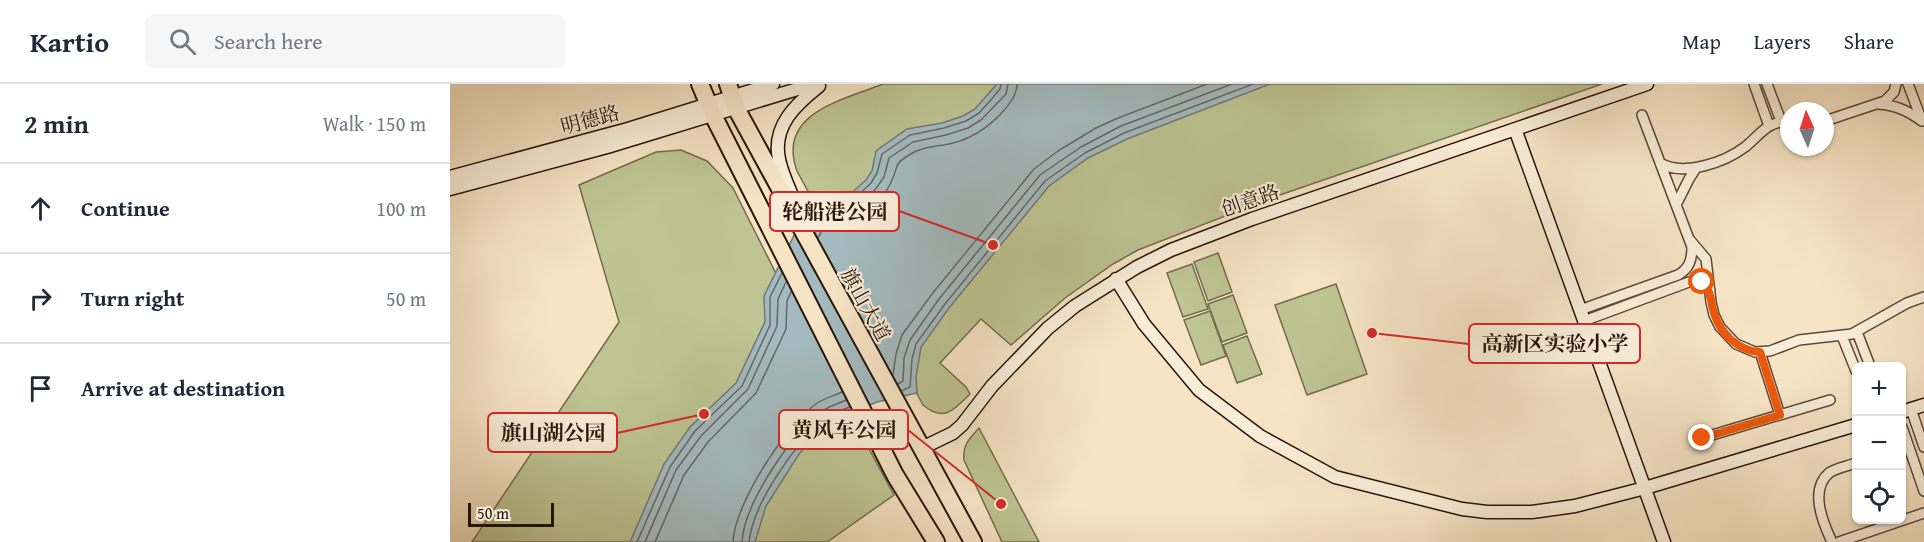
<!DOCTYPE html>
<html lang="en">
<head>
<meta charset="utf-8">
<style>
  :root { --surface:#fff; --page:#f6f6f7; --text:#1f2937; --muted:#747a83; --line:#e0e1e3 }
  body { margin:0; font-family:"Gentium Book Plus","Noto Serif SC",serif; background:var(--page); color:var(--text) }
  .controls { position:absolute; right:18px; bottom:18px; display:grid; overflow:hidden; border-radius:9px; box-shadow:0 2px 4px #0004 }
  .controls button { width:54px; height:54px; display:grid; place-items:center; padding:0; border:0; border-bottom:2px solid var(--line); background:var(--surface); color:var(--text); font:30px sans-serif }
  .compass { position:absolute; left:1330px; top:18px; width:54px; height:54px; border-radius:50%; background:var(--surface); box-shadow:0 2px 4px #0004; rotate:357deg }
  .scale { position:absolute; left:18px; bottom:15px; width:86px; box-sizing:border-box; padding-left:6px; border:3px solid #28160b; border-top:0; font-size:16px; line-height:21px; white-space:nowrap; color:#28160b; -webkit-text-stroke:4px #f9edd9; paint-order:stroke }
  .stop { position:absolute; width:18px; height:18px; margin:-14px; border:4px solid #ea580c; border-radius:50%; background:#fff }
  .stop.end { background:#ea580c; border-color:#fff; box-shadow:0 2px 6px #0008 }
  .list { margin:0; padding:0; list-style:none }
  h2 { display:flex; justify-content:space-between; align-items:center; height:78px; margin:0; padding:0 24px; font-size:26px }
  h2 small { font-size:20px; font-weight:400; color:var(--muted) }
  .list li { display:grid; grid-template-columns:39px 1fr auto; gap:18px; align-items:center; box-sizing:border-box; height:90px; padding:0 24px; border-top:2px solid var(--line) }
  .list b { display:block; font-size:22px; white-space:nowrap }
  .list em { font-size:20px; font-style:normal; color:var(--muted) }
  .icon { flex:none; width:33px; height:33px; fill:none; stroke:currentColor; stroke-width:2; stroke-linecap:round; stroke-linejoin:round }
  .map { position:relative; flex:none; width:1474px; height:458px; overflow:hidden }
  header { display:flex; align-items:center; gap:36px; box-sizing:border-box; height:84px; padding:0 30px; background:var(--surface); border-bottom:2px solid var(--line) }
  header strong { font-size:28px }
  nav { display:flex; gap:33px; margin-inline-start:auto; font-size:21px }
  .search { width:420px; height:54px; background:var(--page); display:flex; align-items:center; gap:15px; box-sizing:border-box; padding:0 21px; border-radius:9px; color:var(--muted); font-size:22px }
  main { display:flex }
  aside { flex:1; background:var(--surface) }
  .map>svg:first-child { display:block }
</style>
</head>
<body>
<header>
<strong>Kartio</strong>
<div class="search"><svg class="icon" aria-label="search" viewBox="0 0 24 24"><circle cx="10" cy="10" r="6"/><path d="M15 15l6 6"/></svg>Search here</div>
<nav><a>Map</a><a>Layers</a><a>Share</a></nav>
</header>
<main>
<aside>
<h2>2 min<small>Walk · 150 m</small></h2>
<ul class="list">
<li><svg class="icon" aria-label="ahead" viewBox="0 0 24 24"><path d="M12 20V5M6 11l6-6 6 6"/></svg><div><b>Continue</b></div><em>100 m</em></li>
<li><svg class="icon" aria-label="right" viewBox="0 0 24 24"><path d="M7 20v-9h11M14 6l5 5-5 5"/></svg><div><b>Turn right</b></div><em>50 m</em></li>
<li><svg class="icon" aria-label="arrive" viewBox="0 0 24 24"><path d="M6 21V4h12l-3 4 3 4H6"/></svg><div><b>Arrive at destination</b></div></li>
</ul>
</aside>
<div class="map">
<svg width="1474" height="458" viewBox="0 0 1474 458">
  <rect width="100%" height="100%" fill="#f6e4c5"/>
  <filter id="stains"><feTurbulence type="fractalNoise" baseFrequency=".00333" numOctaves="4"/><feColorMatrix values="0 0 0 0 .2 0 0 0 0 .09 0 0 0 0 .02 0 0 0 .5 -.17"/></filter>
  <radialGradient id="worn" r=".72"><stop offset=".6" stop-color="#630" stop-opacity="0"/><stop offset="1" stop-color="#630" stop-opacity=".3"/></radialGradient>
  <path fill="#bec493" stroke="#736d4f" stroke-width="1.5" d="M433,0H1152L824,113L688,166L663,180L615,214L561,261L531,235L490,279L516,303L520,310C505,325 494,339 473,321L347,87C326,29 393,16 433,0Z
    M231,66L257,77L283,104L356,249L444,411L377,458H22L169,238L129,101L206,68Z
    M768,169L782,208L758,217L744,178Z
    M742,180L758,225L733,233L717,189Z
    M886,200L917,290L857,311L825,221Z
    M783,211L797,249L772,258L758,220Z
    M760,227L776,272L751,281L734,236Z
    M797,252L812,290L787,299L773,261Z
    M529,344L589,458H552L514,376C512,361 520,354 529,344Z"/>
  <path fill="#a3bbc0" stroke="#727978" stroke-width="1.5" d="M547,0H820L677,55L638,74L599,102L499,224L471,263L466,293L467,309L427,318L379,338L349,370L316,422L305,458H180L214,380L240,343L286,299L315,238L314,212L362,115L368,111L384,115L397,113L416,96L422,87L426,67L457,45L492,39L513,32L525,25Z"/>
  <g fill="none" stroke-linecap="round" stroke-linejoin="round">
    <path stroke="#666866" stroke-width="1.5" d="M358,136L368,118L384,121L401,118L421,99L427,89L432,70L460,51L494,44L516,37L529,29L539,18L550,5L551,0
      M363,144L372,127L385,129L405,124L418,114L427,103L434,93L439,74L463,58L496,51L518,44L531,36L556,10L558,0
      M368,154L377,137C385,138 395,138 404,135C420,130 436,111 442,96C449,81 443,81 459,71C470,64 481,63 494,61C519,57 540,43 556,24C562,16 567,10 567,0
      M443,291L446,270L452,251L482,210L584,85L608,67L646,44L668,34L757,0
      M448,300L453,297L454,274L460,256L489,215L590,91L631,63L671,42L782,0
      M451,307L460,303L462,275L466,260L495,220L595,97L635,69L674,49L803,0
      M187,458L220,383L245,347L292,302L320,241V213L332,189
      M195,458L226,386L251,352L298,305L327,242L328,215L336,198
      M205,458L234,391L258,358L306,309L336,245L337,217L341,208
      M283,458C284,421 336,341 366,320C374,314 384,312 392,308
      M292,458C294,420 341,350 371,328C378,322 388,320 396,316
      M299,458C303,419 345,360 374,335C381,329 392,326 400,323"/>
    <g stroke="#5c4a3a" stroke-width="12">
      <path id="street" d="M1304,0L1319,42
        M1317,0L1331,37
        M1458,0L1472,37
        M1428,20C1446,21 1458,27 1472,37
        M1375,37L1435,17L1444,8L1446,0
        M1210,79C1234,93 1275,78 1295,63C1311,50 1316,38 1339,37
        M1226,121L1239,95L1246,84
        M1240,156L1256,175L1261,218L1264,231L1270,243L1286,260L1305,268L1320,267L1349,256L1402,250L1457,219L1474,213
        M1130,226L1228,191C1239,185 1242,176 1242,163L1192,31
        M1134,237L1239,198H1252L1260,206
        M1407,248L1420,282
        M1392,252L1406,287
        M1310,268L1330,331
        M1461,325L1474,363
        M1452,343L1474,407
        M1252,354L1380,316
        M1382,458C1373,439 1359,406 1379,389C1386,384 1398,382 1406,379
        M1389,458L1474,429"/>
    </g>
    <g stroke="#28160b" stroke-width="15">
      <path id="secondary" d="M1065,45L1214,458
        M0,93L178,45L323,0
        M0,105L157,63L364,0
        M347,123C341,108 332,91 329,75C322,42 346,20 369,2
        M666,195L694,240L749,306L810,352L885,393L1012,425L1037,428H1082L1125,422L1195,404L1406,341
        M1452,328L1474,321
        M472,364L503,349L512,341L542,302L598,244L625,222L687,183L721,166L802,135L1197,0"/>
    </g>
    <g stroke="#28160b" stroke-width="20">
      <path id="highway" d="M250,0L263,31L445,391L486,458
        M278,0L286,24L523,458"/>
    </g>
    <use href="#street" stroke="#f9edd9" stroke-width="9"/>
    <use href="#secondary" stroke="#f9edd9" stroke-width="12"/>
    <use href="#highway" stroke="#f6e4c5" stroke-width="16"/>
  </g>
  <g fill="none" stroke-linecap="round" stroke-linejoin="round">
    <path stroke="#ea580c" stroke-width="8" d="M1252,198C1262,207 1260,217 1264,229C1270,249 1288,267 1310,268L1330,331L1252,354"/>
  </g>
  <g text-anchor="middle" dominant-baseline="central" stroke-width="4.5" stroke-linejoin="round" paint-order="stroke">
    <g font-size="20" fill="#28160b" stroke="#f9edd9">
      <text transform="translate(140 35) rotate(-15)">明德路</text>
      <text transform="translate(800 116) rotate(-19)">创意路</text>
      <text transform="translate(416 220) rotate(61)">旗山大道</text>
    </g>
  </g>
  <path fill="none" stroke="#d62828" stroke-width="2" d="M543 161L449 127M922 249L1019 260M551 420L458 346M254 330L167 349"/>
  <g fill="#d62828" stroke="#f9edd9" stroke-width="2">
    <circle cx="543" cy="161" r="6"/>
    <circle cx="922" cy="249" r="6"/>
    <circle cx="551" cy="420" r="6"/>
    <circle cx="254" cy="330" r="6"/>
  </g>
  <g fill="#f9edd9" stroke="#d62828" stroke-width="2">
    <rect x="320" y="108" width="129" height="39" rx="6"/>
    <rect x="1019" y="240" width="171" height="39" rx="6"/>
    <rect x="329" y="326" width="129" height="39" rx="6"/>
    <rect x="38" y="329" width="129" height="39" rx="6"/>
  </g>
  <g font-size="21" text-anchor="middle" font-weight="bold" fill="#28160b">
    <text x="385" y="135">轮船港公园</text>
    <text x="1105" y="267">高新区实验小学</text>
    <text x="394" y="353">黄风车公园</text>
    <text x="103" y="356">旗山湖公园</text>
  </g>
  <rect width="100%" height="100%" filter="url(#stains)"/>
  <rect width="100%" height="100%" fill="url(#worn)"/>
</svg>
<div class="controls">
<button>+</button>
<button>−</button>
<button><svg class="icon" aria-label="locate" viewBox="0 0 24 24"><circle cx="12" cy="12" r="6"/><path d="M12 2v4M12 18v4M2 12h4M18 12h4"/></svg></button>
</div>
<svg class="compass" viewBox="-18 -18 36 36"><path d="M0-13l5 13h-10z" fill="#e53935"/><path d="M0 13l5-13h-10z" fill="#747a83"/></svg>
<div class="scale">50 m</div>
<div class="stop" style="left:1252px;top:198px"></div>
<div class="stop end" style="left:1252px;top:354px"></div>
</div>
</main>
</body>
</html>
